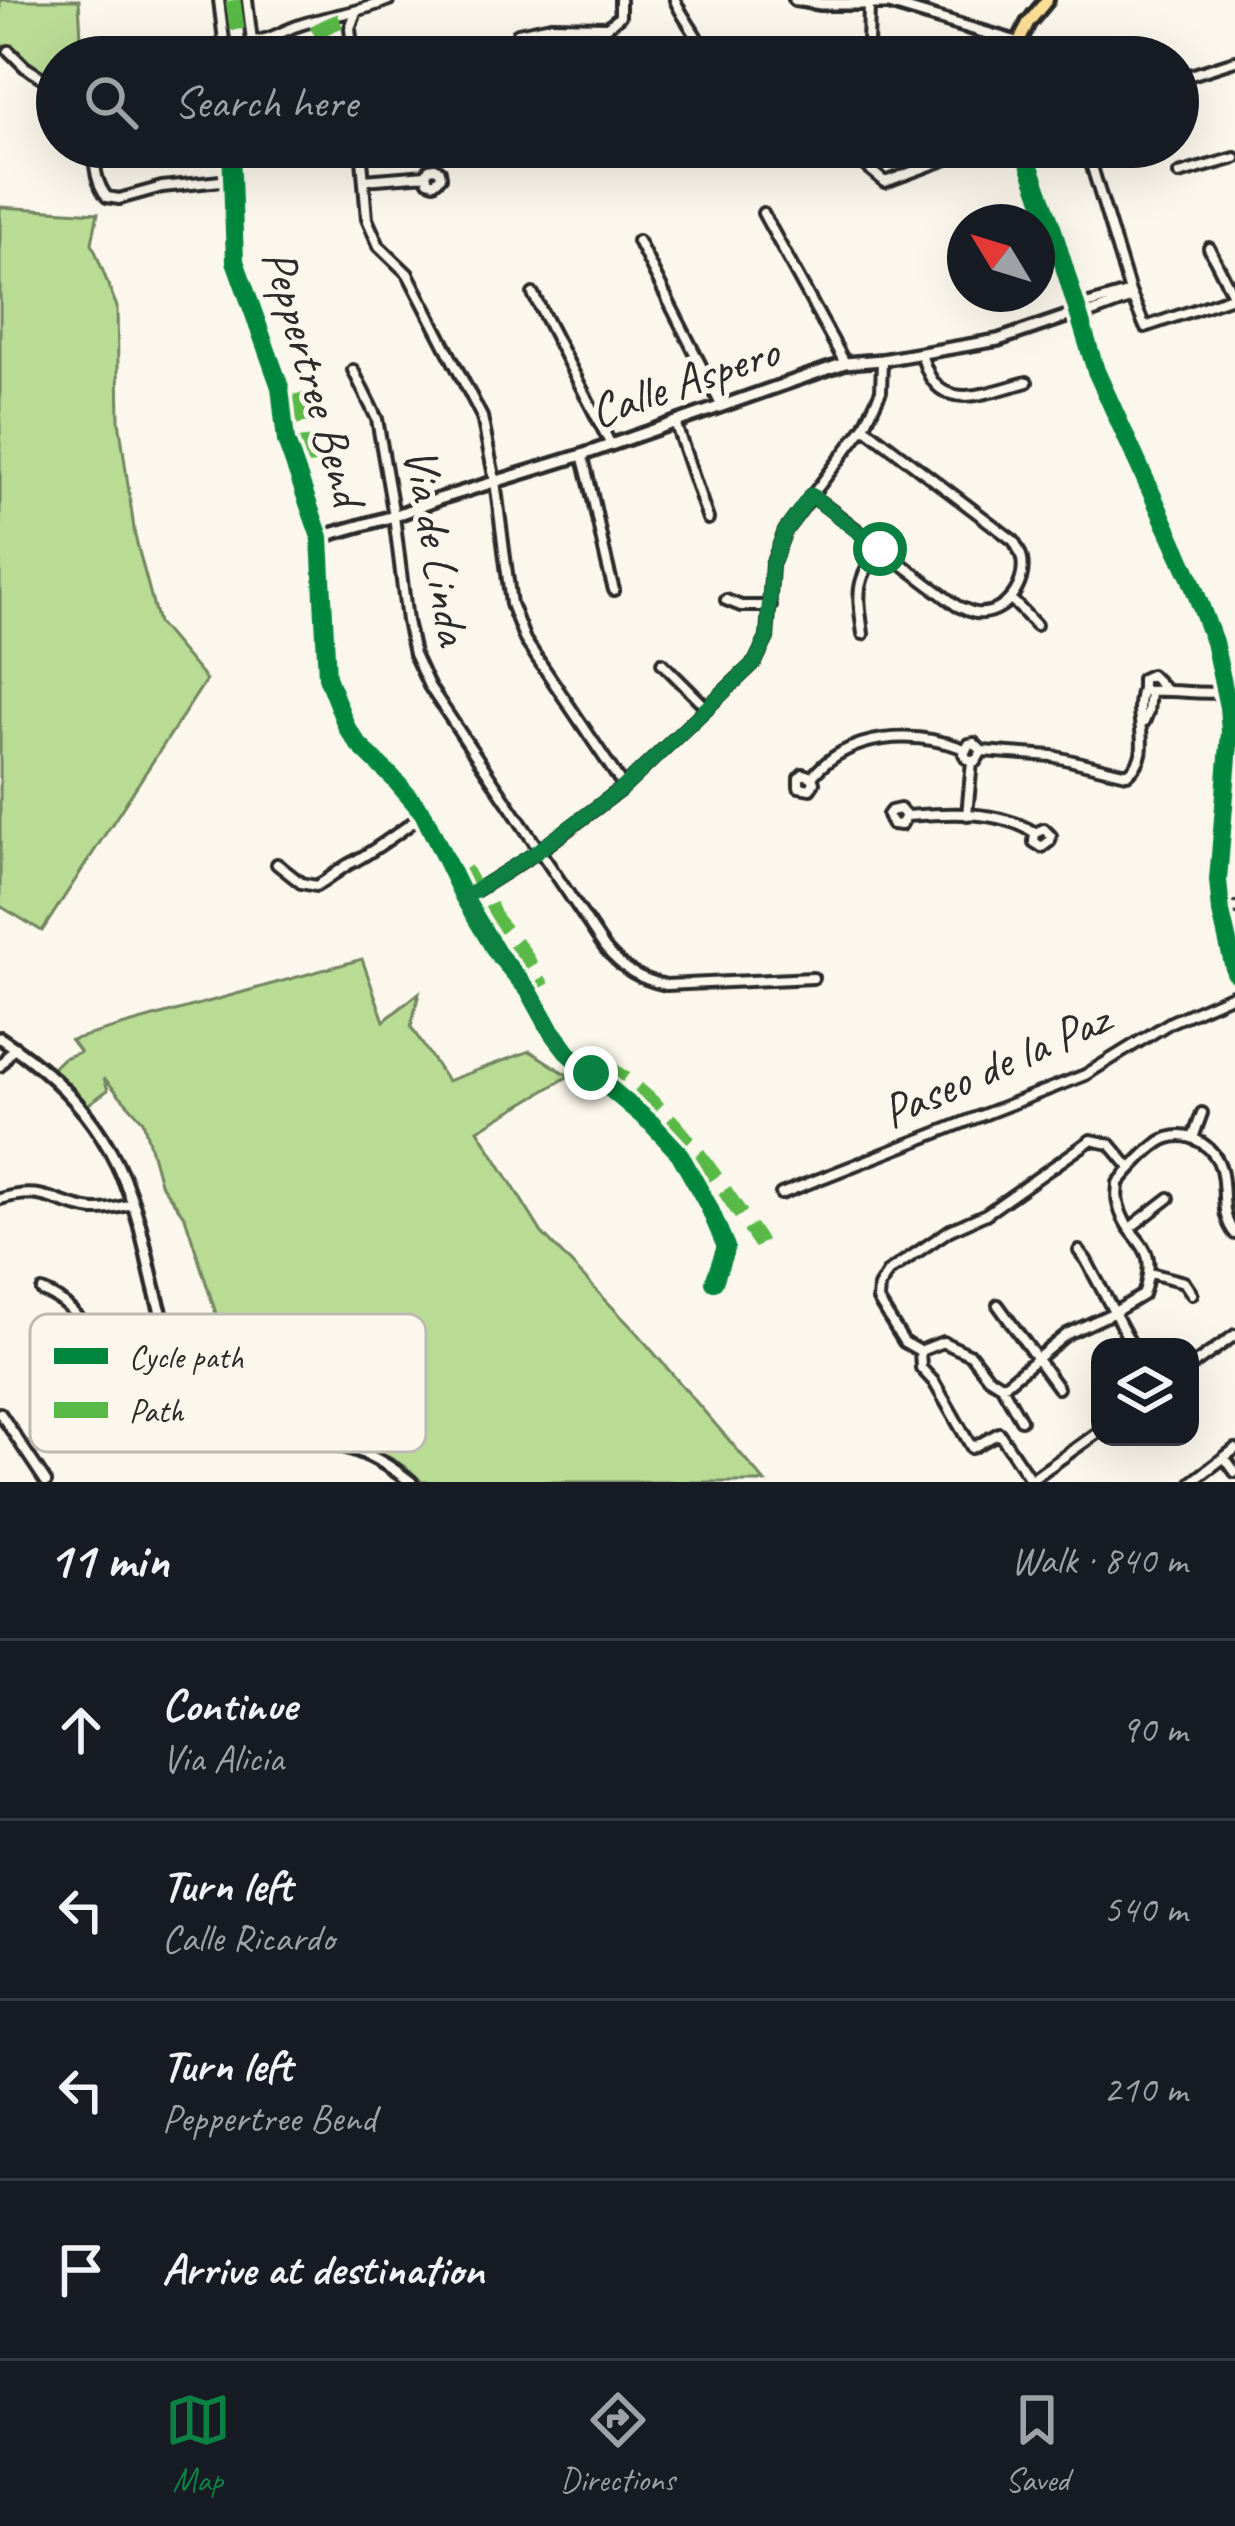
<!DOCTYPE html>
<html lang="en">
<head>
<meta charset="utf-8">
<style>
  :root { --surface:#171b24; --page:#242831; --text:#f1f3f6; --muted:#9ea1a6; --line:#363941; --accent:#0b8043 }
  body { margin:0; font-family:Caveat,sans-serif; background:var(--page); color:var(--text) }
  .controls { position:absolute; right:36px; bottom:36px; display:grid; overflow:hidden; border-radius:24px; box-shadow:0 12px 48px #0002 }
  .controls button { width:108px; height:108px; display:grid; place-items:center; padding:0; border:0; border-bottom:3px solid var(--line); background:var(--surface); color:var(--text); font:60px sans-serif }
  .compass { position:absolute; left:947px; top:204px; width:108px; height:108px; border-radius:50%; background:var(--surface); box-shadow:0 12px 48px #0002; rotate:308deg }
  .stop { position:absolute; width:36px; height:36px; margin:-27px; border:9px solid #0b8043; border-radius:50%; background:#fff }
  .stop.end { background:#0b8043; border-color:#fff; box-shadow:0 3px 12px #0008 }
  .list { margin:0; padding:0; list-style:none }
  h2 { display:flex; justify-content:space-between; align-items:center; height:156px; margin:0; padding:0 48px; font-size:51px }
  h2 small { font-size:39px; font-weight:400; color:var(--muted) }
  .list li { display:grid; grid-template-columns:78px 1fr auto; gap:36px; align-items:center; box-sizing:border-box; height:180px; padding:0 48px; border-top:3px solid var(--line) }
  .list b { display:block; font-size:45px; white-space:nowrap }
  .list p { margin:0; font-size:39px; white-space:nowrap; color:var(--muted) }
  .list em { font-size:39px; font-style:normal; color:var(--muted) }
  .icon { flex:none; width:66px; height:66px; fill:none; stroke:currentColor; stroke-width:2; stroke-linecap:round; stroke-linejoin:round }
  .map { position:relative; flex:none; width:1235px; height:1482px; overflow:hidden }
  .search { position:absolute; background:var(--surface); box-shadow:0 12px 48px #0002; left:36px; right:36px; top:36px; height:132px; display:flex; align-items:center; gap:30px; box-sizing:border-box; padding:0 42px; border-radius:66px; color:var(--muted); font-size:45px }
  .sheet { height:876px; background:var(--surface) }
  nav { display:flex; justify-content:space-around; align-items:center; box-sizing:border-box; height:168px; border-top:3px solid var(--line); background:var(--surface); font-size:33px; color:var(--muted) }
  nav a { display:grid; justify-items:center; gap:6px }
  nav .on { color:var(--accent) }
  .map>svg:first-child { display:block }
</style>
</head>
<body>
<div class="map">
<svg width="1235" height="1482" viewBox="0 0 1235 1482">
  <rect width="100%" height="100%" fill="#fbf7ec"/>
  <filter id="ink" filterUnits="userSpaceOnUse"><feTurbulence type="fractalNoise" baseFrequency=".00833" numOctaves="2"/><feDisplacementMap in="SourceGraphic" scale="24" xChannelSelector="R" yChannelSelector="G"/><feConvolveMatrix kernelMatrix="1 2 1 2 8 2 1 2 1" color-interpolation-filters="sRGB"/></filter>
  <g filter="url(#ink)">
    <path fill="#b9dc95" stroke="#728460" stroke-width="3" d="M0,0H79L82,57H57V82L9,47L0,46Z
      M0,207L98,213L92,243L117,307L119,420L135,536L158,623L206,680L42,931L0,906Z
      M362,959L384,1021L419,993L411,1027L447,1081L530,1051L569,1076L478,1130L542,1233L636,1332L765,1482H422C394,1451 352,1441 314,1430L313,1370L295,1357L291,1338L217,1317L185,1217L160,1183L143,1121L104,1078L108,1090L86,1106L52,1069L63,1058L80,1052L71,1040Z"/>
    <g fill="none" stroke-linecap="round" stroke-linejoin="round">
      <g stroke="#2b2b2b" stroke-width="16">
        <path id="street" d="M219,0L226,57
          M247,0L252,41C269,41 280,32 297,26C327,15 359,13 389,0
          M675,0C683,20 701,37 704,57
          M869,3L868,48L873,57
          M518,33L551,26L607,27L620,16V0
          M9,51L25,67L57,87
          M353,57L350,28L356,12
          M1178,79L1235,61
          M93,147C95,165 95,182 107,197L119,199L162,187L231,180
          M231,147L235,261L280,387L286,441L320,537L327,677L347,728L359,745L393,778L423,813L464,898L497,953L529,991L550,1029L569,1054L651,1123L679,1153L709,1207L726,1247L714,1282
          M361,147L367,219L379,246L408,274L482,417L495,481L511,604L525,640L624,787
          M1086,147L1130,292L1145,327L1235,296
          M856,158L885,182L947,159L944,147
          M1179,174L1235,158
          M364,180L426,175L429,169L435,168L440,171L441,177L434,183L428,181L426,175
          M763,213L845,363
          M638,241L721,405
          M1209,248L1234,297
          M533,294L611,445
          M1078,312L1086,305L1130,292
          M1078,313L1089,314L1132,298
          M921,354C924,362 927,374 933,381C953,410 999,389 1027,382
          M353,370L377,419L394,516L407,621L414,654L429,686L605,948C623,969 639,979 666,985L813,978
          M675,422L708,519
          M582,455C595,500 601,545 614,590
          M811,495L957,606C963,608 969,612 976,613C1004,616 1027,586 1022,559C1021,553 1017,547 1014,541L864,427
          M1011,599L1036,625
          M726,600L741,606H771
          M863,634C858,595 854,581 880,549
          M662,663L707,708
          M1165,689L1151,675L1142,679V688L1146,691C1178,689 1202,696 1235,691
          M1144,722L1148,712L1150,692
          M982,751L976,761L967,759L964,754L969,744L974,743L982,751L1052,756L1127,774C1151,758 1139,731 1139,708C1139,704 1141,692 1142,688
          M812,777L803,774L799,778V787L810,789L814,783L812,777C849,732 914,730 965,749
          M967,815L972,761
          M906,816L900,809L891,811L888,815L892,824L901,825L906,816C947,813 999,809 1035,833L1044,829L1051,836L1050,841L1042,847L1034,842L1035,833
          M277,864L301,883L316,886C328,880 337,871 349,864C374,852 400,831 424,814
          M464,898L539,851L624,787L755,662L767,638L772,565L785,531L864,427L881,391L882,360
          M1221,912L1235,908
          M0,1066L14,1047
          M1193,1138L1202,1113
          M781,1194L1085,1075L1171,1022L1235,994
          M0,1199C46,1185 55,1206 94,1210C107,1211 120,1207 132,1204
          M1130,1228L1169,1198
          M1079,1251L1086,1260L1129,1340
          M1150,1273L1184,1282L1192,1294
          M42,1291C110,1316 92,1416 188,1364
          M998,1305L1058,1388
          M920,1351L943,1342L971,1355L988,1377L1001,1385L1021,1420
          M1190,1367L1235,1335
          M1001,1385L1007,1383L1067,1334L1113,1313L1143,1295C1162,1238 1128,1247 1118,1203C1116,1197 1118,1190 1118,1183C1129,1170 1152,1143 1168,1138C1192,1130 1215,1148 1221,1169C1227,1193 1219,1214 1235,1234
          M0,1413L46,1482
          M1225,1458L1235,1472
          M1031,1480L1100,1431
          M1032,1482L999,1433L972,1448L934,1382L921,1368L920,1351L904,1342L878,1300L879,1287L888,1272L950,1230L986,1214L1091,1140L1110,1144L1130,1168
          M1192,1482L1235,1449"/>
      </g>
      <g stroke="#2b2b2b" stroke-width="18">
        <path id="secondary" d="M795,0L821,4H889L1017,42
          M320,537L394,516L439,499L582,455L845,363L882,360L998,340L1077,313
          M0,1038C80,1090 123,1150 144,1243C154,1284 160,1330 188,1364C210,1390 234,1412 266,1426C292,1437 320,1439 347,1447C371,1454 392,1467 411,1482"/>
      </g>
      <g stroke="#2b2b2b" stroke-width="20">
        <path id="primary" d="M1012,57L1028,23L1047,0
          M1023,147L1052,227L1096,371L1191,580L1214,642L1228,707L1230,732L1218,880L1221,912L1235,973"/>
      </g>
      <use href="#street" stroke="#fbf7ec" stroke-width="8"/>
      <use href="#secondary" stroke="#fbf7ec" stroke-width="9"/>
      <use href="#primary" stroke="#fcde96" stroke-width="10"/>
      <path stroke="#58b947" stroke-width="15" stroke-dasharray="30 15" stroke-linecap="butt" d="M233,0L241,57
        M275,57C299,42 326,22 354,17
        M296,394L304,433L307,465
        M464,869L472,884L485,895L496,920L523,952L543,987
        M600,1062C677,1110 711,1172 761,1244"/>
      <g stroke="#fbf7ec" stroke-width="26">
        <path id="cycleway" d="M231,147L235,261L280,387L286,441L320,537L327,677L347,728L359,745L393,778L423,813L464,898L497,953L529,991L550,1029L569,1054L651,1123L679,1153L709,1207L726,1247L714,1282
          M1023,147L1052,227L1096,371L1191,580L1214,642L1228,707L1230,732L1218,880L1221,912L1235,973"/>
      </g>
      <use href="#cycleway" stroke="#00873e" stroke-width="18"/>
    </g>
  </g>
  <g fill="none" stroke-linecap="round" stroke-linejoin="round" filter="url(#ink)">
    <path stroke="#0b8043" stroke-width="15" d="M591,1073L569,1054L550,1029L529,991L497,952L464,898L538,851L624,787L755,662L767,638L772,565L785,531L811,495L880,549"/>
  </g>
  <g text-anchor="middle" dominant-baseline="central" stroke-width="10" stroke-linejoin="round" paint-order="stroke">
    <g font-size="48" fill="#2b2b2b" stroke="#fbf7ec">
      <text transform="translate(314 377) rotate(74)">Peppertree Bend</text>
      <text transform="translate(684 381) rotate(-19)">Calle Aspero</text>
      <text transform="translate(437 546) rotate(80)">Via de Linda</text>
      <text transform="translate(995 1065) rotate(-24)">Paseo de la Paz</text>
    </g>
  </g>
  <rect x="30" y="1314" width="396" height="138" rx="18" fill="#fbf7ec" stroke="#bdbab2" stroke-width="3"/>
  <rect x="54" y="1348" width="54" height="16" fill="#00873e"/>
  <rect x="54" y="1402" width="54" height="16" fill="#58b947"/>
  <g font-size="33" fill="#2b2b2b">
    <text x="129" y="1368">Cycle path</text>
    <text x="129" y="1422">Path</text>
  </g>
</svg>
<div class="controls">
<button><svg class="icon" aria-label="layers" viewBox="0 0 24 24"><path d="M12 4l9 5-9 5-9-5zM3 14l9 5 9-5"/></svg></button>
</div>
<svg class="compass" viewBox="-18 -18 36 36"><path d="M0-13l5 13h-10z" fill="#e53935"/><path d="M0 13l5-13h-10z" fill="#9ea1a6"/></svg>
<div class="stop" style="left:880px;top:549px"></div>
<div class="stop end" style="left:591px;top:1073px"></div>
<div class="search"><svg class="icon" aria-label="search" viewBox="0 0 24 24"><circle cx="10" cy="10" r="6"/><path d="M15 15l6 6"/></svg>Search here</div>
</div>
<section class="sheet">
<h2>11 min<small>Walk · 840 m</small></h2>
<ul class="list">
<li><svg class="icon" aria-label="ahead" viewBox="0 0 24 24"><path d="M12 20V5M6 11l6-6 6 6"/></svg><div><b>Continue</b><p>Via Alicia</p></div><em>90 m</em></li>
<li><svg class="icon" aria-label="left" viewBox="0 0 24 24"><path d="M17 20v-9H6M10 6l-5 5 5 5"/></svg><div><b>Turn left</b><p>Calle Ricardo</p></div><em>540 m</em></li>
<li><svg class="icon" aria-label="left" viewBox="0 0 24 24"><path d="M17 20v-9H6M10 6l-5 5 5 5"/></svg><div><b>Turn left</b><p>Peppertree Bend</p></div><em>210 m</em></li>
<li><svg class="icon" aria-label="arrive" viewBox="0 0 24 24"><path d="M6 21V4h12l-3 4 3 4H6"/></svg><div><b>Arrive at destination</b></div></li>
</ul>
</section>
<nav>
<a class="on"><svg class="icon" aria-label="map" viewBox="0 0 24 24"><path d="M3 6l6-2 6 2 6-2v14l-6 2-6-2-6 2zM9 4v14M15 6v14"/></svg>Map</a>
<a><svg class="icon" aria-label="directions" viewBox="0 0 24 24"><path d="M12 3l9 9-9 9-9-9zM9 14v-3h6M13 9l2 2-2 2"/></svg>Directions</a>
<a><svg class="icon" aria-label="saved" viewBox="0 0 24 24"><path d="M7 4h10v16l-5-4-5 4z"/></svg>Saved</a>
</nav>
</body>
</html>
